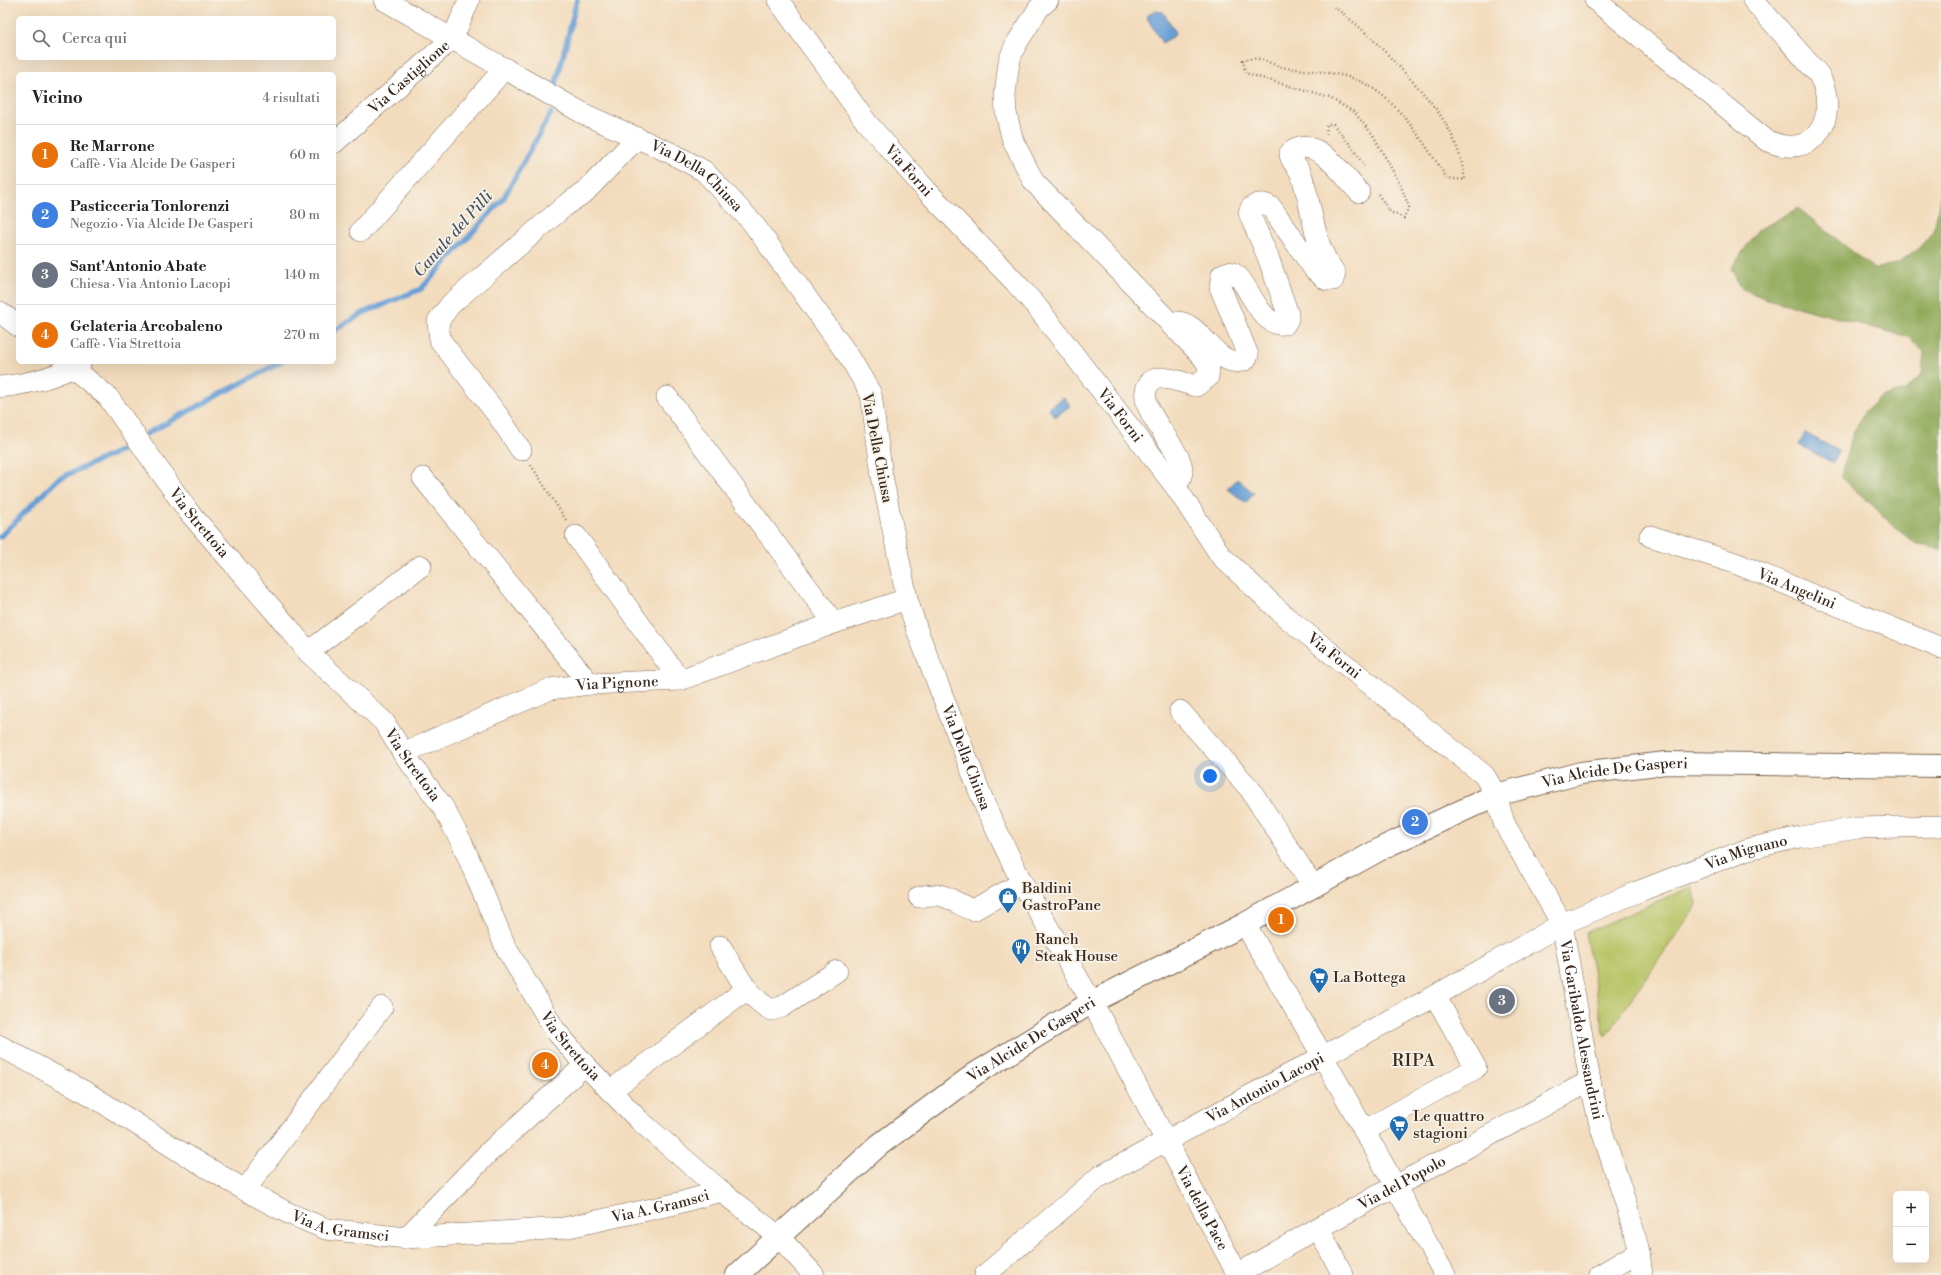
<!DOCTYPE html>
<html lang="it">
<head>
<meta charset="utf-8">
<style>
  :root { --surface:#fff; --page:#f2f2f2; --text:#222; --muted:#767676; --line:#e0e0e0; --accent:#d93025 }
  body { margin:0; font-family:"Libre Bodoni",serif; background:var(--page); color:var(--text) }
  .controls { position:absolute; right:12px; bottom:12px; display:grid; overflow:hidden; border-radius:6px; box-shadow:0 4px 16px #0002 }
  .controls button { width:36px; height:36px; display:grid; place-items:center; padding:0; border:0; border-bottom:1px solid var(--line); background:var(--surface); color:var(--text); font:20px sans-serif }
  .you { position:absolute; left:1210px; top:776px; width:14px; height:14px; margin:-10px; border:3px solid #fff; border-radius:50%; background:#1a73e8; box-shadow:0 0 0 6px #1a73e833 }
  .badge { display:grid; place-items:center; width:26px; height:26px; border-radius:50%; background:var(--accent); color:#fff; font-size:13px; font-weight:700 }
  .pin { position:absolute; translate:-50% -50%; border:2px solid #fff; box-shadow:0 1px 4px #0006 }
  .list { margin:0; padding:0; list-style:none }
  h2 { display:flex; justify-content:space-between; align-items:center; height:52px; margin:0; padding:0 16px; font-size:17px }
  h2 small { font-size:13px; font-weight:400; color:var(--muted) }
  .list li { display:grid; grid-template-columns:26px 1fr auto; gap:12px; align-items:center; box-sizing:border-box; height:60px; padding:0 16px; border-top:1px solid var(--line) }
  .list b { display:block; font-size:15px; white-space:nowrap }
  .list p { margin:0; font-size:13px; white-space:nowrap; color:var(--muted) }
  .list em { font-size:13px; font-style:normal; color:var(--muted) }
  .icon { flex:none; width:22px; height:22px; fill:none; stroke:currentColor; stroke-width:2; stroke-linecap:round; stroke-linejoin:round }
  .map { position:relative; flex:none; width:1941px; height:1275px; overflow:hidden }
  .search { position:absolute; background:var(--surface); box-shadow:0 4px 16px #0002; left:16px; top:16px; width:320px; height:44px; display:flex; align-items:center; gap:10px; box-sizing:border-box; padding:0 14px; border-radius:6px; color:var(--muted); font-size:15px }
  .panel { position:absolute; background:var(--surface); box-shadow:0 4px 16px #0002; left:16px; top:72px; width:320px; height:292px; border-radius:6px }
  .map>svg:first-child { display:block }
</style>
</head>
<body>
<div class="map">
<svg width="1941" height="1275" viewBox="0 0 1941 1275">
  <rect width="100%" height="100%" fill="#f7f3e8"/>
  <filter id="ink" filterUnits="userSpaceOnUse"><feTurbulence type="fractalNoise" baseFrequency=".025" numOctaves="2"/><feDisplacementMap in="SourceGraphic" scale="8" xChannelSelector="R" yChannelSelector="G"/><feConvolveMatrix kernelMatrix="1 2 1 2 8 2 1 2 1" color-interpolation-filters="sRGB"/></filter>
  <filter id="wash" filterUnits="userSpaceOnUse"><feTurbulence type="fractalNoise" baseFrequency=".012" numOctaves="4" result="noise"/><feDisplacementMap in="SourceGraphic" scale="16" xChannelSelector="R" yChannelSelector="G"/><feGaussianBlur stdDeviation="0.9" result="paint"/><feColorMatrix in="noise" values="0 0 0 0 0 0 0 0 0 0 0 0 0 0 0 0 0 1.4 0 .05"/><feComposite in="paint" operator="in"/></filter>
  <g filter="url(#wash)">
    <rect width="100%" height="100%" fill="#f3dcbd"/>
    <path fill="#b8c567" stroke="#7a7842" d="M1693,886L1697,905L1605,1037L1585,933Z"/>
    <path fill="#92aa5c" stroke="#666a3d" d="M1941,192V550L1917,544L1899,531L1868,501L1840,477L1853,434L1864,413L1882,396L1905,391L1922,375L1924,352L1908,337L1764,298L1742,289L1731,269L1757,231L1798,208L1874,269L1898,263L1917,250L1934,231Z"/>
    <path fill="#669fd5" stroke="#50647a" d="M1156,11L1163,12L1175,31L1174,36L1162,43L1146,16Z
      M1064,397L1070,406L1055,417L1048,408Z
      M1805,433L1839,451L1833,463L1799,445Z
      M1237,479L1254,493L1246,503L1228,489Z"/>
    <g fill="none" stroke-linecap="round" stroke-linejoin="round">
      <path stroke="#669fd5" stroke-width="5.5" d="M554,92L577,0
        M334,331L363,313L421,289L503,199L551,113
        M146,434L281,362
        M0,537L58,479L126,448"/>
    </g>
  </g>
  <g filter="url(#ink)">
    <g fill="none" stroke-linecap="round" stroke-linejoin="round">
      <g stroke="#7b6856" stroke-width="22">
        <g id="minor">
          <path id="s1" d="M384,0L586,115L673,154L704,171L752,222L850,358L871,394L882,476L907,599L917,630L986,808L1022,883L1092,1002L1238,1275"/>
          <path id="s2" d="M778,0L867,123L927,191L1015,282L1037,307L1175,486L1221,556L1287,618L1484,775L1496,795L1504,823L1562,924L1590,1081L1600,1125L1628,1210L1639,1252L1642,1275"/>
          <path d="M1048,0L1039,8L1015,46L1009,61L1005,95L1006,113L1013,141L1034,182L1203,357L1209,366L1208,377L1196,386C1185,383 1172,378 1160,378C1156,378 1150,381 1148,385C1136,407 1173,440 1180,461C1184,470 1182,479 1175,486"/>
          <path d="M1595,0L1766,140C1814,163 1841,118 1819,75L1753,0"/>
          <path id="s3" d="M334,143L453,38L469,0"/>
          <path d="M361,231L505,68"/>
          <path d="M0,312L18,326"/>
          <path d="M1172,326L1177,322C1202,322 1216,371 1245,360L1248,355L1220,287L1222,275C1246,258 1253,329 1285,324L1288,319V314L1268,257L1249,213L1251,208C1258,202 1264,203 1271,207L1314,269L1327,280H1333L1335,273C1312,244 1313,207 1301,174C1298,165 1290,163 1290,153C1316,132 1343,176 1359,192"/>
          <path id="s4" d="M66,362L108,397L188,511L288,627L308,652L384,722L403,753L443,807L463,845L506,948L555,1030L585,1065L639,1120L721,1191L778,1236L814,1275"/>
          <path d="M0,387C27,384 58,377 81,362"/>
          <path d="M667,397L834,623"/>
          <path d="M521,450L499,417L440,340L438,321L451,304L567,204L585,192L637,138"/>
          <path d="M423,478L590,684"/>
          <path d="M576,536L680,680"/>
          <path id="s5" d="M1650,536L1735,563L1941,648"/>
          <path d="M308,652L421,566"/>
          <path d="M1180,711L1250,789L1313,886"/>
          <path id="s6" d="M403,753L550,689L590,684L680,680L834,623L907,599"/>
          <path d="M919,897C947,890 950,902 973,910L1022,883"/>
          <path d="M1245,924L1322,1055L1445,1275"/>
          <path d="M720,946C734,968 746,996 771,1010L782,1007L837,971"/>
          <path id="s7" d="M0,1046L89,1094L179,1151L245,1190L288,1213L326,1229L406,1238L564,1228L675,1204L721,1191"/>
          <path d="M610,1091L747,989"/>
          <path d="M1364,1131L1476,1068L1435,996"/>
          <path d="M245,1190L382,1007"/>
          <path d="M1318,1228L1343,1275"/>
          <path d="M406,1238L488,1153L585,1065"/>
          <path id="s8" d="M985,1275L1099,1177L1435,996L1562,924L1637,892L1748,849L1800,837L1858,828L1941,826"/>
          <path id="s9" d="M1236,1275L1318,1228L1590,1081"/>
          <path d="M1600,1275L1639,1252"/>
        </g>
      </g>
      <g stroke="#7b6856" stroke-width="24">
        <g id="major">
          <path id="s10" d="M737,1275L879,1145L975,1074L1092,1002L1245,924L1386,846L1496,795L1581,773L1666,763L1941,766"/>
        </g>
      </g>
      <path stroke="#7b6856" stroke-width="2.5" stroke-dasharray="1 3" stroke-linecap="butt" d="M1334,7C1355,22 1371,37 1389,56C1425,95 1457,123 1465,180L1447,178C1424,144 1401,103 1364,83C1343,72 1310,71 1287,68C1267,65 1266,55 1243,60L1245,73L1330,98L1354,112L1373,135L1400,184L1409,207L1404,218L1390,212L1378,194
        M1326,134L1327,124H1333L1353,148L1364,166
        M531,465L566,520"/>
      <use href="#minor" stroke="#fff" stroke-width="21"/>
      <use href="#major" stroke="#fff" stroke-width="22"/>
    </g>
  </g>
  <defs>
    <g id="shop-pin" transform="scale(1)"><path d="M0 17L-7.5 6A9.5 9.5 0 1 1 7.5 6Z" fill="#1f6fb2" stroke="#f7f3e8"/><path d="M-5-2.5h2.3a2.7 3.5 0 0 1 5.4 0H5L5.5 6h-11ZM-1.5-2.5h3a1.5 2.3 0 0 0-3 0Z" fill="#fff"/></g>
    <g id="restaurant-pin" transform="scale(1)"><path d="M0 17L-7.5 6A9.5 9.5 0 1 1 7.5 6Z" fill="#1f6fb2" stroke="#f7f3e8"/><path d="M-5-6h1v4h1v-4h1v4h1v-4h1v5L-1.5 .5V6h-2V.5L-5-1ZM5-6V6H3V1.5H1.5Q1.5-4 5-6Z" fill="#fff"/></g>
    <g id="supermarket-pin" transform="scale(1)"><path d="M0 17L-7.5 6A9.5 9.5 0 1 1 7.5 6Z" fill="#1f6fb2" stroke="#f7f3e8"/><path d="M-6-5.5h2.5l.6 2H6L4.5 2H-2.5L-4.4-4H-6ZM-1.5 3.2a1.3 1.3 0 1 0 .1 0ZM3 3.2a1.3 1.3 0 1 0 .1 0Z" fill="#fff"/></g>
  </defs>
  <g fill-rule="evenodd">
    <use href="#shop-pin" x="1008" y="897"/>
    <use href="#restaurant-pin" x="1021" y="948"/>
    <use href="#supermarket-pin" x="1319" y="977"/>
    <use href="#supermarket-pin" x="1399" y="1125"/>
  </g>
  <g text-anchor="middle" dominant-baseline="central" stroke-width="3.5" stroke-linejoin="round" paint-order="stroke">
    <g font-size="15" fill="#3b2a1e" stroke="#f7f3e8">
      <text stroke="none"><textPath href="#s3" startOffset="100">Via Castiglione</textPath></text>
      <text stroke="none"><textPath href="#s2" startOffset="215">Via Forni</textPath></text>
      <text stroke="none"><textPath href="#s1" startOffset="360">Via Della Chiusa</textPath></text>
      <text stroke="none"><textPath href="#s2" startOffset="539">Via Forni</textPath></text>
      <text transform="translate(877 448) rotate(79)">Via Della Chiusa</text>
      <text stroke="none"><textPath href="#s4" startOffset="210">Via Strettoia</textPath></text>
      <text stroke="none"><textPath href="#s5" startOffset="156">Via Angelini</textPath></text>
      <text stroke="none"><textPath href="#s2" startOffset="863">Via Forni</textPath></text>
      <text stroke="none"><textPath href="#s6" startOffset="228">Via Pignone</textPath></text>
      <text stroke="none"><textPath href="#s1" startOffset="1020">Via Della Chiusa</textPath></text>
      <text stroke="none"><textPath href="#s4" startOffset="534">Via Strettoia</textPath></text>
      <text stroke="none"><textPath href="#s10" startOffset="1025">Via Alcide De Gasperi</textPath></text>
      <text stroke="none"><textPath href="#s8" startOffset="876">Via Mignano</textPath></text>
      <text stroke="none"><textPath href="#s2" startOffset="1331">Via Garibaldo Alessandrini</textPath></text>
      <text stroke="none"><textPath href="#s10" startOffset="378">Via Alcide De Gasperi</textPath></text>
      <text stroke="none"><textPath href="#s4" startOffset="858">Via Strettoia</textPath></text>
      <text stroke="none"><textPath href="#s8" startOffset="339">Via Antonio Lacopi</textPath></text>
      <text stroke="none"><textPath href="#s9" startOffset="190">Via del Popolo</textPath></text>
      <text stroke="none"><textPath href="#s7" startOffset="712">Via A. Gramsci</textPath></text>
      <text stroke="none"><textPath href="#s1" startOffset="1529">Via della Pace</textPath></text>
      <text stroke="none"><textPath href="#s7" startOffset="388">Via A. Gramsci</textPath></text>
    </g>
    <g font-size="15" fill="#3b2a1e" stroke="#f7f3e8" text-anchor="start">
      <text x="1022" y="888">Baldini<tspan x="1022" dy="17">GastroPane</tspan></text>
      <text x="1035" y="939">Ranch<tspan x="1035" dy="17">Steak House</tspan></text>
      <text x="1333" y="977">La Bottega</text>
      <text x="1413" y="1116">Le quattro<tspan x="1413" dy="17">stagioni</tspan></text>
    </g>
    <g font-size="16" font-style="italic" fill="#4a535e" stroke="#f7f3e8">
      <text transform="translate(453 234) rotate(-48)">Canale del Pilli</text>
    </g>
    <g font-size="17" letter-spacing="1" fill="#3b2a1e" stroke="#f7f3e8">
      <text x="1414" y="1061">RIPA</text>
    </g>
  </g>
</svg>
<div class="controls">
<button>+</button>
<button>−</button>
</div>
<div class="you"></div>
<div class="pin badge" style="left:1281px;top:920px;background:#e8710a">1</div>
<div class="pin badge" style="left:1415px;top:822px;background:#3f7fe0">2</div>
<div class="pin badge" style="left:1502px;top:1001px;background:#6b7280">3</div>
<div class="pin badge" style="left:545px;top:1065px;background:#e8710a">4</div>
<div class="search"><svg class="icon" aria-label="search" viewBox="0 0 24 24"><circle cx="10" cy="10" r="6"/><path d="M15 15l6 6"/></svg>Cerca qui</div>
<section class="panel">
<h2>Vicino<small>4 risultati</small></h2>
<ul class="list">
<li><span class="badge" style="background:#e8710a">1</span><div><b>Re Marrone</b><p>Caffè · Via Alcide De Gasperi</p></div><em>60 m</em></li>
<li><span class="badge" style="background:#3f7fe0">2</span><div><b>Pasticceria Tonlorenzi</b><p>Negozio · Via Alcide De Gasperi</p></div><em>80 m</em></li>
<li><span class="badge" style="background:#6b7280">3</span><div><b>Sant'Antonio Abate</b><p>Chiesa · Via Antonio Lacopi</p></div><em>140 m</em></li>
<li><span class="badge" style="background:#e8710a">4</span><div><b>Gelateria Arcobaleno</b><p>Caffè · Via Strettoia</p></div><em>270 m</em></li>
</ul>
</section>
</div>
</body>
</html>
